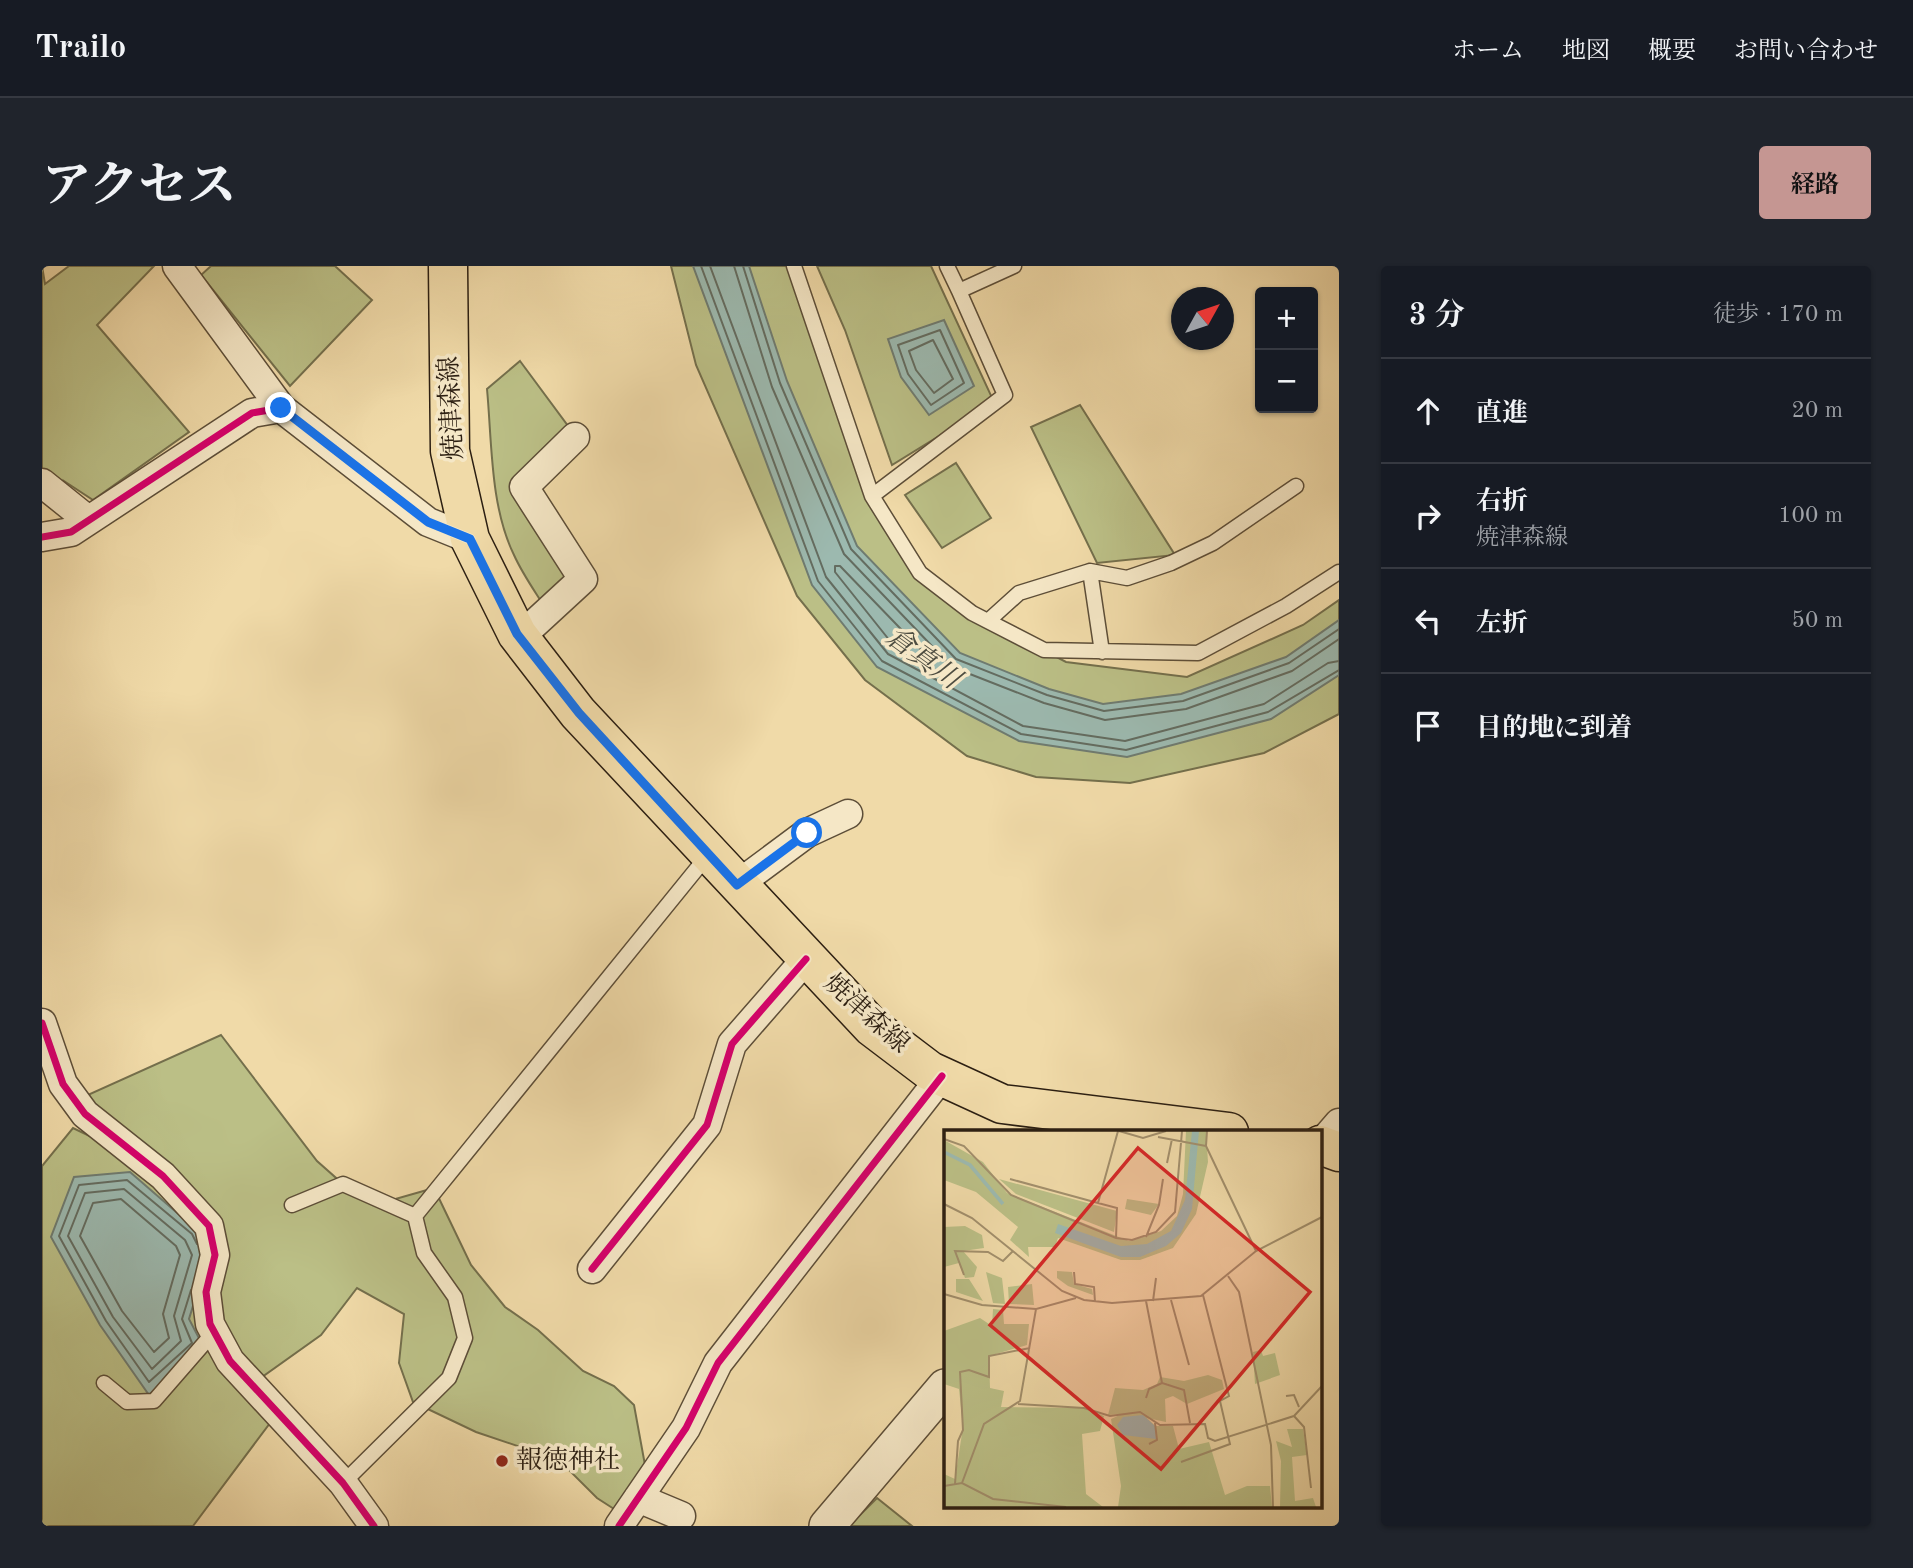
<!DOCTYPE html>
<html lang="ja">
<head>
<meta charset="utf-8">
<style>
  :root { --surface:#171b24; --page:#20242c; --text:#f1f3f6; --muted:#9ea1a6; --line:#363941; --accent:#c59692 }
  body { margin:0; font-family:"Old Standard TT","Noto Serif JP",serif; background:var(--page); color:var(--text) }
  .controls { position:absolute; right:21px; top:21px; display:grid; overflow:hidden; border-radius:7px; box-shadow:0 2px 5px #0004 }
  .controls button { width:63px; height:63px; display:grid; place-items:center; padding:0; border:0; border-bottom:2px solid var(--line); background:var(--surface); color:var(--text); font:35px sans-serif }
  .compass { position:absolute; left:1129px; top:21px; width:63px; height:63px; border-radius:50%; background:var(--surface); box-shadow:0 2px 5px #0004; rotate:50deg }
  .stop { position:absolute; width:21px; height:21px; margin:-16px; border:5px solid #1a73e8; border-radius:50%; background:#fff }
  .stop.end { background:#1a73e8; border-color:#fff; box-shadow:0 2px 7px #0008 }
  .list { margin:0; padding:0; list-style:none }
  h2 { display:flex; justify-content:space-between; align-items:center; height:91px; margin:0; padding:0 28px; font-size:30px }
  h2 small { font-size:23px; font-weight:400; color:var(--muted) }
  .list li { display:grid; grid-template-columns:46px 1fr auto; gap:21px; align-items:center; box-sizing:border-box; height:105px; padding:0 28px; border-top:2px solid var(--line) }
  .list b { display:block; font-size:26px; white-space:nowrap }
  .list p { margin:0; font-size:23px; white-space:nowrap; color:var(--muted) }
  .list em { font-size:23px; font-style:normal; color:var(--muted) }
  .icon { flex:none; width:38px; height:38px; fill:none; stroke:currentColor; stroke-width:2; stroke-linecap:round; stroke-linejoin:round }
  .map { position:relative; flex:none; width:1297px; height:1260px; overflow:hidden; border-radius:7px }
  header { display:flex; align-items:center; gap:42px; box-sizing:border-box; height:98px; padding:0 35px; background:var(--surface); border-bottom:2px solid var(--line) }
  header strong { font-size:33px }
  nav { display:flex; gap:38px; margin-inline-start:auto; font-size:24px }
  .intro { display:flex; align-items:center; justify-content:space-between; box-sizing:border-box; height:168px; padding:0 42px }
  h1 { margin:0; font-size:49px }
  .button { padding:18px 32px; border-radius:7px; background:var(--accent); color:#111; font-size:24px; font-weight:700 }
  main { display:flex; gap:42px; padding:0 42px }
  aside { flex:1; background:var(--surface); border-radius:7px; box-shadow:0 2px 5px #0004 }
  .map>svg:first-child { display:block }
</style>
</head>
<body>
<header>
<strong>Trailo</strong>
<nav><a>ホーム</a><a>地図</a><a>概要</a><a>お問い合わせ</a></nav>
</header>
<div class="intro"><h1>アクセス</h1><a class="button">経路</a></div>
<main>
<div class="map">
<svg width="1297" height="1260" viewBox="0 0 1297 1260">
  <rect width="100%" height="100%" fill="#f0daa8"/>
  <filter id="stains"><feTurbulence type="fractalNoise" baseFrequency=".00286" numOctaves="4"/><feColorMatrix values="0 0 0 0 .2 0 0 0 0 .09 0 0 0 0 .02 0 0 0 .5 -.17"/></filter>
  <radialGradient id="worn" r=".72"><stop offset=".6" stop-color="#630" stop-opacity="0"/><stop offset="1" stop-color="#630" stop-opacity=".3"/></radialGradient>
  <path fill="#bbbf86" stroke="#746f4c" stroke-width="2" d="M0,0L3,18L27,0H112L55,59L147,166L51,234L22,215L30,241L0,217Z
    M169,0H293L330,34L248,120L159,9Z
    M629,0H748L810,164L866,298L930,347L1024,396L1145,411L1261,359L1297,334V448L1222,487L1088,517L994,511L925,490L823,414L755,330L654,99Z
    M775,0H889L952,136L850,199L803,64Z
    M478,95L529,164L480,214L527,311L502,340C492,324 480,307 472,289C448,240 450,176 445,123Z
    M1038,139L1133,289L1055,297L989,161Z
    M914,197L949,252L900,282L863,229Z
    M179,769L275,895L301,918L350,934L392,922L429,999L463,1041L496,1064L541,1105L572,1120L592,1139L603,1199L572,1243L555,1232L517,1194L434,1166L371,1136L357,1097L362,1048L315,1022L279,1069L220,1111L160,1078L228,1157L151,1260H0V900L31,862L106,898L39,832Z
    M835,1232L870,1260H807Z"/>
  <path fill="#9cb9af" stroke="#6f7b70" stroke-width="2" d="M651,0H707L745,115L815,280L918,387L1007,423L1061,438L1139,428L1244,391L1297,354V409L1229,453L1085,491L977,475L835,401L770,319Z
    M902,54L932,120L887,149L859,111L846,73Z
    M88,906L156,965L167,988L147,1053L160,1078L107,1129L58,1059L9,971L32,911Z"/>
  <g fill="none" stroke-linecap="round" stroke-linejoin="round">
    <path stroke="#646c60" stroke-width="2" d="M659,0L776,315L840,395L979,468L1084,484L1226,446L1297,404
      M668,0L784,311L846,388L981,460L1083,475L1222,438L1286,397L1297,395
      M692,0L730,121L802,288L910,401L1002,437L1063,454L1144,443L1250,405L1297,373
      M701,0L738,117L809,283L914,393L1005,429L1062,445L1141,435L1247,397L1297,363
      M898,64L922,117L889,139L866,108L856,79Z
      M891,74L911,113L892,127L874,104L867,85Z
      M793,300H798L883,388V393L852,380L793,306Z
      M82,923L143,974L150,989L132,1050L139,1075L110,1103L71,1051L26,970L43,927Z
      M79,933L134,980L138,989L121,1048L127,1072L112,1086L80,1045L38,970L51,937Z
      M149,1024L140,1053L150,1077L107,1116L64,1055L17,970L37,919L85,914L150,968L155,978"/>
    <g stroke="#5d4e38" stroke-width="17">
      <path id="service" d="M752,0L830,230L878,307L930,347L1002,384L1156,387L1244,340L1297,306
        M905,0L917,25L972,0
        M830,230L963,129L917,25
        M1048,305L1060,386
        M946,355L977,327L1048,305L1085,312L1129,297L1171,277L1254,220
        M250,939L301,918L373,950
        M62,1117L85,1136L112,1135L172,1066
        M301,1217L407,1112L423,1072L413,1031L382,987L373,950L666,589"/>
    </g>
    <g stroke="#5d4e38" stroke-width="31">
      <path id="minor" d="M135,0L239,142
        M0,217L46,254
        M0,271L29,266L210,147L239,142L386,256L428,273
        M478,371L541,313L482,221L533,171
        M695,619L765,567L806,548
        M0,757L21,818L43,848L121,910L167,960L173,989L164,1026L168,1058L188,1095L301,1217L332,1260
        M1278,879L1297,857
        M550,1003L665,859L690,778L764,693
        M596,1232L639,1250
        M577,1260L644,1162L676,1097L900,810"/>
    </g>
    <g stroke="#5d4e38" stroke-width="38">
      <path id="tertiary" d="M785,1260L903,1121"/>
    </g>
    <g stroke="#2c1f12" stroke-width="41">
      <path id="primary" d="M406,0L408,185L428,273L475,368L536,447L830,761L888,805L960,838L1187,866
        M1278,879L1297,886"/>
    </g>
    <use href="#service" stroke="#f5e7c6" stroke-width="14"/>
    <use href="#minor" stroke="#f5e7c6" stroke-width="28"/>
    <use href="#tertiary" stroke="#f5e7c6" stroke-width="35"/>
    <use href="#primary" stroke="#f0daa8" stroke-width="38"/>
    <g stroke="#f5e7c6" stroke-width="11">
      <path id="cycleway" d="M0,271L29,266L210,147L239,142L386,256L428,273
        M0,757L21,818L43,848L121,910L167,960L173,989L164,1026L168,1058L188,1095L301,1217L332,1260
        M550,1003L665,859L690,778L764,693
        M577,1260L644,1162L676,1097L900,810"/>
    </g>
    <use href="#cycleway" stroke="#d6006c" stroke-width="7"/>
  </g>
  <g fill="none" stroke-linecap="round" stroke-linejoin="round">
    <path stroke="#1a73e8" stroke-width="9" d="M239,142L386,256L428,273L475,368L537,447L695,619L765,567"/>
  </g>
  <circle fill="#8f2418" stroke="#f5e7c6" stroke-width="2.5" cx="460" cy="1195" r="7"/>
  <g text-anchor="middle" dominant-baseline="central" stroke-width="7" stroke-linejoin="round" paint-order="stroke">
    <g font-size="26" fill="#2c1f12" stroke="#f5e7c6">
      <text transform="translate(410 142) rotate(-93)">焼津森線</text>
      <text transform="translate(824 748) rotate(42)">焼津森線</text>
    </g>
    <g font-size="26" fill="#2c1f12" stroke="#f5e7c6" text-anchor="start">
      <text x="474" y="1195">報徳神社</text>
    </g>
    <g font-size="28" font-style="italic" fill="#4e4d41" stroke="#f5e7c6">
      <text transform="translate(880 393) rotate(36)">倉真川</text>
    </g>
  </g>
  <g transform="translate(902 864)">
    <rect width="378" height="378" fill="#f0daa8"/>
    <path d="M242,1H262L264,32L252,84L229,118L196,130H177L114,108L111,117H84L85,127L66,110L74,97L32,62L0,50V10L39,32L63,63L185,111L217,101L233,86L239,64ZM55,49L173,81L170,102L72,64ZM183,69L215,74L207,85L181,79ZM21,96L38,105L40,118L19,121L33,137L30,147L21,148L15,133L0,137V97ZM113,141L128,142L130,154L148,159L149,165L124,156L113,148ZM42,142L58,148L61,174L49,173ZM12,149H25L39,171L12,162ZM88,154L90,175L65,174L64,157ZM49,179L59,180L60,194H85L83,215L45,226L46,258L60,261L57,277L140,278L160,286L156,301L138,304L142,364L159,377H0V344L11,349L19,297L15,259L0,254V201L36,188L48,196ZM317,220L319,226L331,223L336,245L311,254L309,222ZM264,245L278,250L280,259L243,274L229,266L221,269L222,292L203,288L211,296H229L235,319L265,312L281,365L303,356H326L328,377H174L177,356L167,289L178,284L164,285L171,258L199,260L213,254L216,247L240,251ZM343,299H359L363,325L348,327L351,371L369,368L372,377H336L337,331L332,311L348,317Z" fill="#bbbf86"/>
    <path d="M248,1H255L248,79L237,103L222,116L196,127H177L111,103L114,94L177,116L203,114L227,101L241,70ZM199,285L211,296L212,309L179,305L173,295L179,287Z" fill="#9cb9af"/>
    <path fill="none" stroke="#9cb9af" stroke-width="3.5" d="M0,22L26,35L59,74"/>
    <path fill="none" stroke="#a28f6c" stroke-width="2" d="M175,1L199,8L222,1M263,1L262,16L312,121M214,7L262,16M0,9L20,16L67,65L172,108L188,110L212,102L231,82L238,1M223,33L228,9M66,49L154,73L174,1M154,73L173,78L172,108M0,74L28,88L118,161L140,170L168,173L257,166L312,121L378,87M202,107L215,75L219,49M130,142L131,154L150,157L151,172M20,145L11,121L44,122L59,131L69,121M284,146L295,162L327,315L329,377M0,164L38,175L92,179M227,170L245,235M202,171L218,253L240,260L246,293M209,171L212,148M342,266L350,265L355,277M202,268L205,259L218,253M74,274L140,278L166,286L196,282L216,295L261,294L264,308L271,311L350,286L360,297L367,358M350,286L378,256M205,314L213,310L211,293M237,332L286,314L276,271L285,266L259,165M18,353L40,294L76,271L92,179L132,168M11,354L14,311L19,300L16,242L25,240L45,247V226L86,218M0,356L18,353L49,369L122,377"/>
    <path fill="#d62828" fill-opacity="0.15" stroke="#d62828" stroke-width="3.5" d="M194,18L366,162L217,339L46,195Z"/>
    <rect width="378" height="378" fill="none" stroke="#2c1f12" stroke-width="3.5"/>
  </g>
  <rect width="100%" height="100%" filter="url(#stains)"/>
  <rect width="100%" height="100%" fill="url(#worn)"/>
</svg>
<div class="controls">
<button>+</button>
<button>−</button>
</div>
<svg class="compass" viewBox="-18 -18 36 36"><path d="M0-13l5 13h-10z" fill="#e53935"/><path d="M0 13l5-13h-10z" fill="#9ea1a6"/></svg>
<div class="stop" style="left:765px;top:567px"></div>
<div class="stop end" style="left:239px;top:142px"></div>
</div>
<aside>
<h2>3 分<small>徒歩 · 170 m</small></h2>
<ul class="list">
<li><svg class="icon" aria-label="ahead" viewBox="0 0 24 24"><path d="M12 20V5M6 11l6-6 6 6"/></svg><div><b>直進</b></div><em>20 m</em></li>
<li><svg class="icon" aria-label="right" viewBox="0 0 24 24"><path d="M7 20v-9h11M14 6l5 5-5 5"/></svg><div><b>右折</b><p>焼津森線</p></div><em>100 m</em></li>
<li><svg class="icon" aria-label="left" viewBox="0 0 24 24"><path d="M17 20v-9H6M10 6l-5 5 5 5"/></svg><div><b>左折</b></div><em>50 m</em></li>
<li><svg class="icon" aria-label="arrive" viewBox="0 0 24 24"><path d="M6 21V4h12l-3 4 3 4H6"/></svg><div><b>目的地に到着</b></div></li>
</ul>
</aside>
</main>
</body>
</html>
